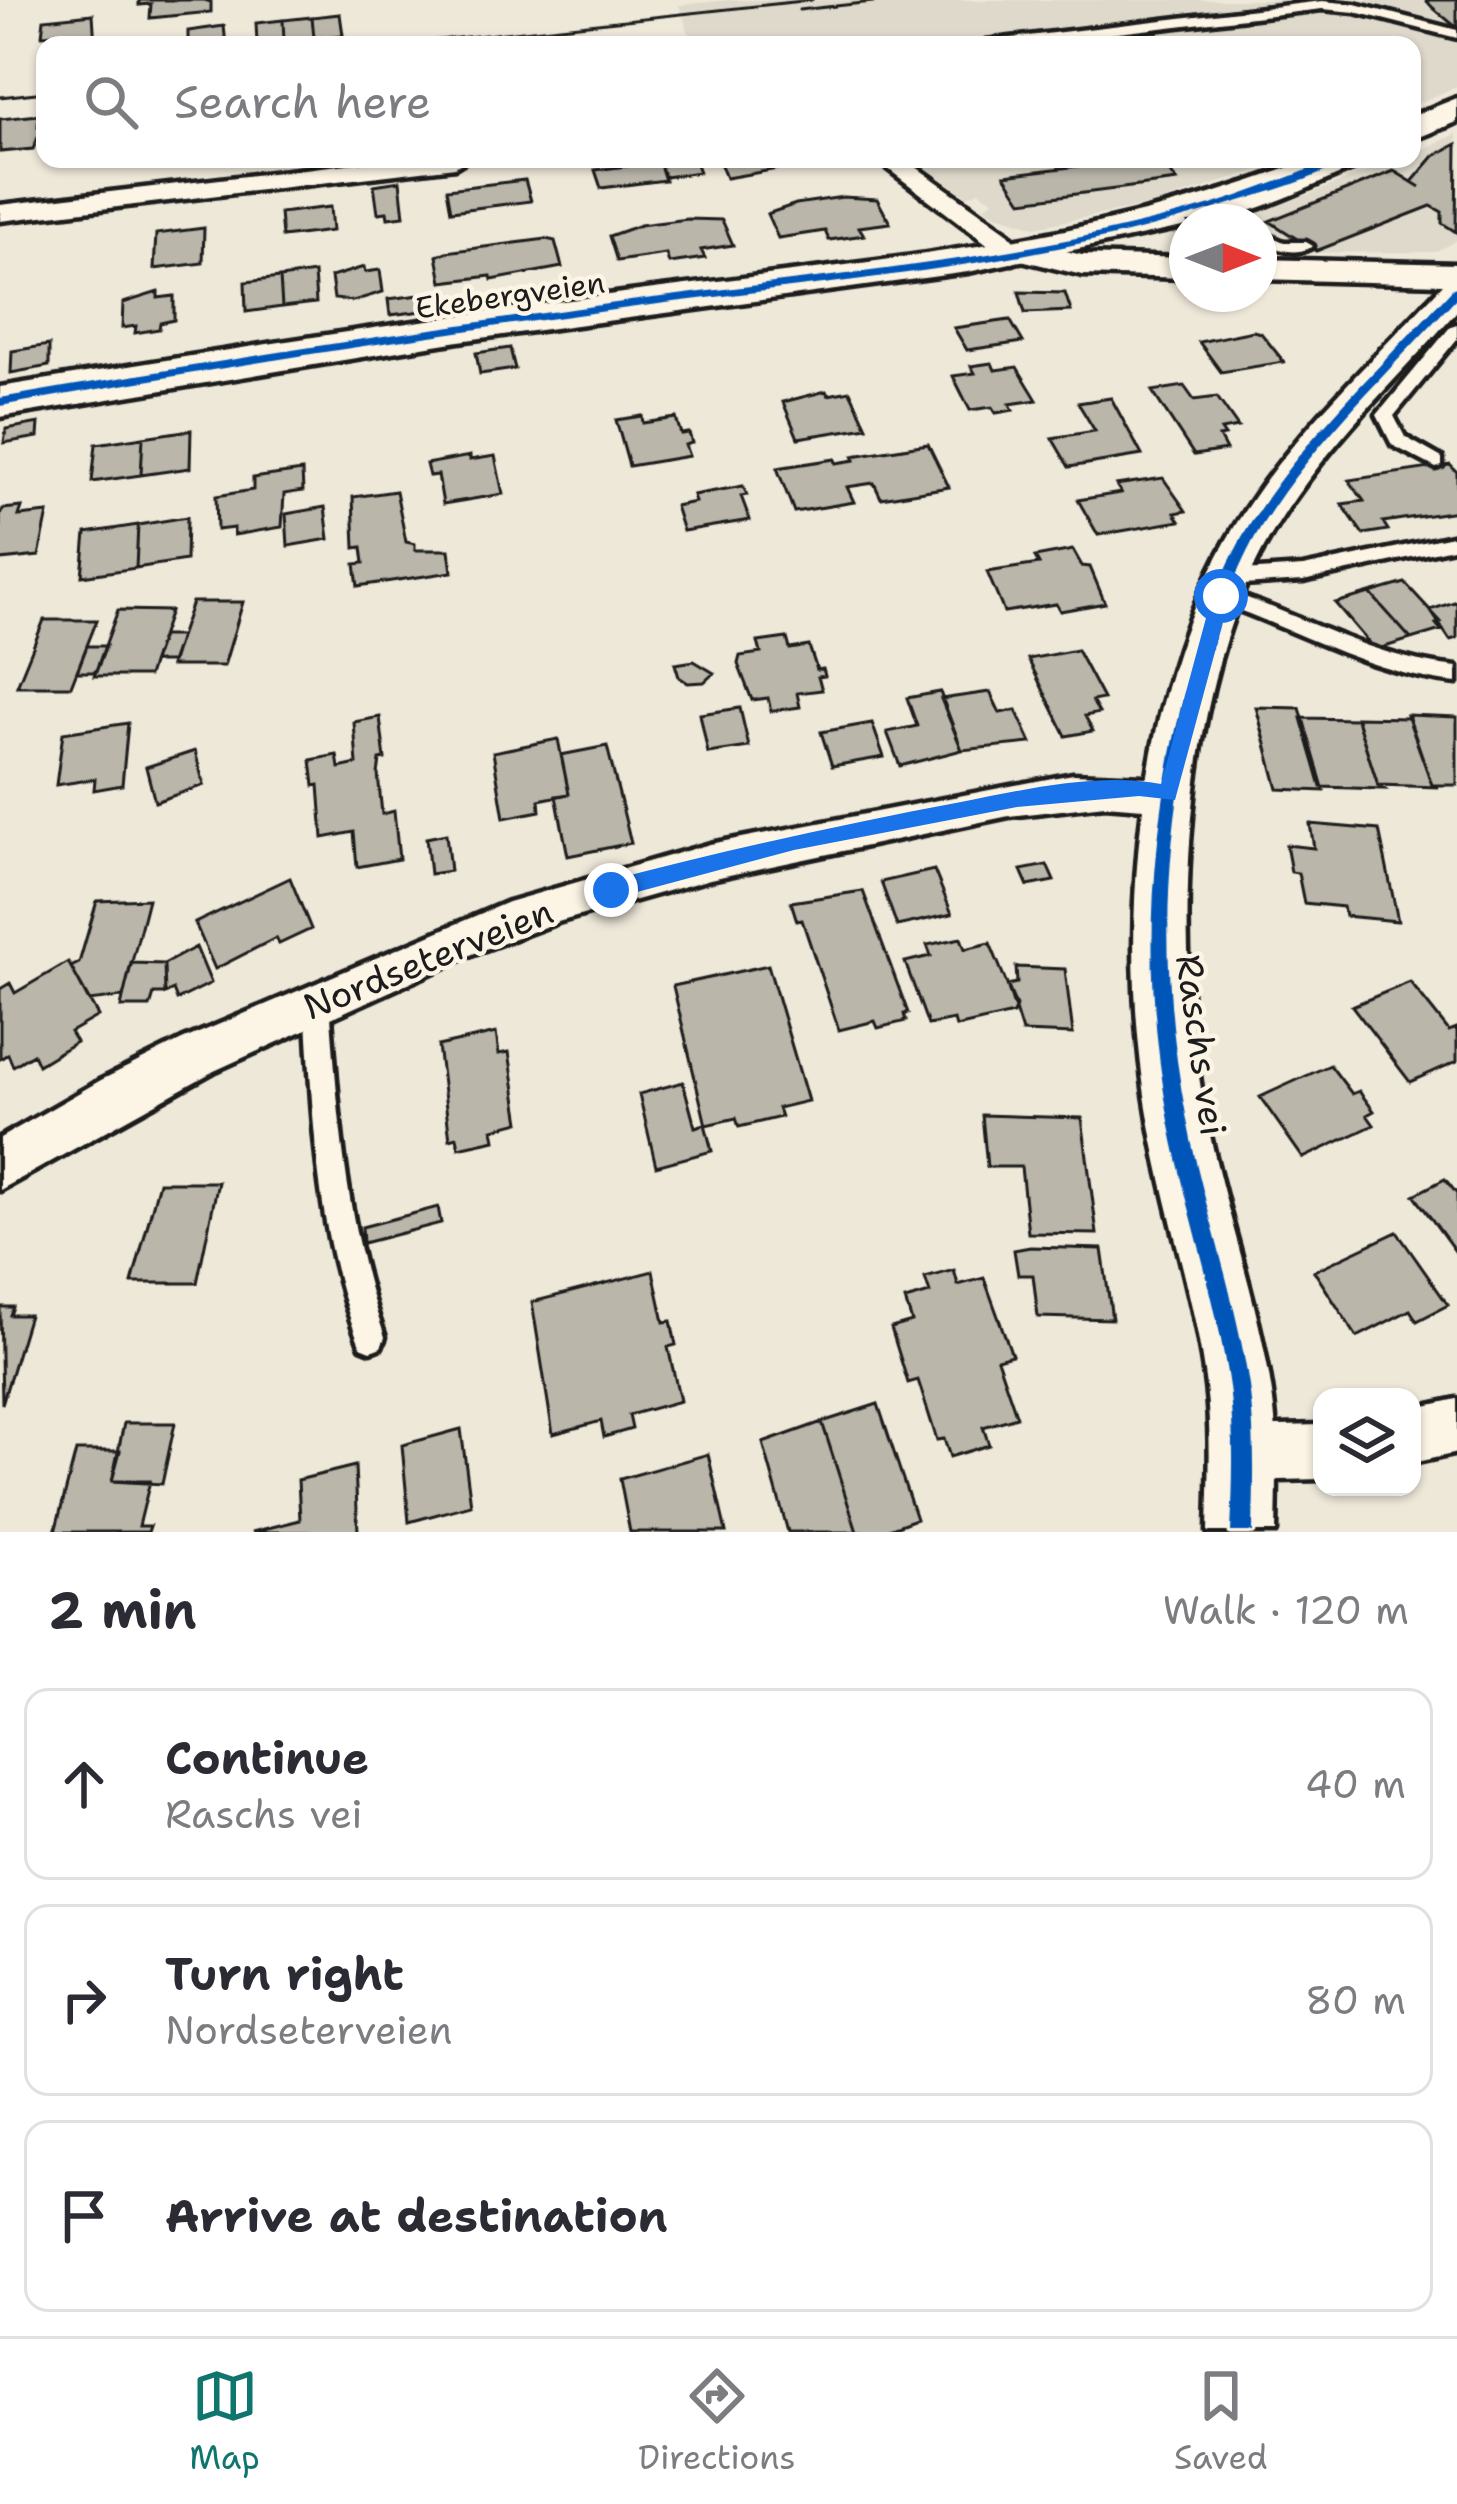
<!DOCTYPE html>
<html lang="en">
<head>
<meta charset="utf-8">
<style>
  :root { --surface:#fff; --page:#f2f2f3; --text:#2b2b33; --muted:#7c7c81; --line:#e1e1e2; --accent:#0f766e }
  body { margin:0; font-family:"Shantell Sans",sans-serif; background:var(--page); color:var(--text) }
  .controls { position:absolute; right:36px; bottom:36px; display:grid; overflow:hidden; border-radius:24px; box-shadow:0 3px 9px #0004 }
  .controls button { width:108px; height:108px; display:grid; place-items:center; padding:0; border:0; border-bottom:3px solid var(--line); background:var(--surface); color:var(--text); font:60px sans-serif }
  .compass { position:absolute; left:1169px; top:204px; width:108px; height:108px; border-radius:50%; background:var(--surface); box-shadow:0 3px 9px #0004; rotate:90deg }
  .stop { position:absolute; width:36px; height:36px; margin:-27px; border:9px solid #1a73e8; border-radius:50%; background:#fff }
  .stop.end { background:#1a73e8; border-color:#fff; box-shadow:0 3px 12px #0008 }
  .list { margin:0; padding:0; list-style:none }
  h2 { display:flex; justify-content:space-between; align-items:center; height:156px; margin:0; padding:0 48px; font-size:51px }
  h2 small { font-size:39px; font-weight:400; color:var(--muted) }
  .list li { display:grid; grid-template-columns:78px 1fr auto; gap:36px; align-items:center; box-sizing:border-box; height:192px; margin:0 24px 24px; padding:0 24px; border:3px solid var(--line); border-radius:24px }
  .list b { display:block; font-size:45px; white-space:nowrap }
  .list p { margin:0; font-size:39px; white-space:nowrap; color:var(--muted) }
  .list em { font-size:39px; font-style:normal; color:var(--muted) }
  .icon { flex:none; width:66px; height:66px; fill:none; stroke:currentColor; stroke-width:2; stroke-linecap:round; stroke-linejoin:round }
  .map { position:relative; flex:none; width:1457px; height:1532px; overflow:hidden }
  .search { position:absolute; background:var(--surface); box-shadow:0 3px 9px #0004; left:36px; right:36px; top:36px; height:132px; display:flex; align-items:center; gap:30px; box-sizing:border-box; padding:0 42px; border-radius:24px; color:var(--muted); font-size:45px }
  .sheet { height:804px; background:var(--surface) }
  nav { display:flex; justify-content:space-around; align-items:center; box-sizing:border-box; height:168px; border-top:3px solid var(--line); background:var(--surface); font-size:33px; color:var(--muted) }
  nav a { display:grid; justify-items:center; gap:6px }
  nav .on { color:var(--accent) }
  .map>svg:first-child { display:block }
</style>
</head>
<body>
<div class="map">
<svg width="1457" height="1532" viewBox="0 0 1457 1532">
  <rect width="100%" height="100%" fill="#eee8d9"/>
  <filter id="ink" filterUnits="userSpaceOnUse"><feTurbulence type="fractalNoise" baseFrequency=".00833" numOctaves="2"/><feDisplacementMap in="SourceGraphic" scale="24" xChannelSelector="R" yChannelSelector="G"/><feConvolveMatrix kernelMatrix="1 2 1 2 8 2 1 2 1" color-interpolation-filters="sRGB"/></filter>
  <g filter="url(#ink)">
    <path fill="#ded9cb" d="M729,0H1457V86L1412,106V45H712L689,34L679,5Z
      M1457,134V240L1435,252L1259,253V222H1236L1401,159H1412V154Z
      M911,159H1291L1156,204L1035,227L994,214L983,207L994,201L979,191L967,196Z"/>
    <path fill="#bab6aa" stroke="#1c1c1c" stroke-width="3" d="M139,0H204L211,2V12L150,18L151,4L139,5Z
      M1426,0H1457V28L1432,7Z
      M93,14L95,45H57L58,34L42,35L44,19Z
      M340,14L343,35L314,38L312,17Z
      M312,17L314,38L284,41L283,20Z
      M283,20L284,41L257,44L256,23Z
      M224,26L226,45H188V31Z
      M39,115L38,127L43,126L33,149L0,152V119Z
      M1457,144L1456,232L1442,223V212L1431,206L1316,251L1269,221L1394,171L1420,187L1412,182L1434,156Z
      M694,159L699,172L665,177L658,160Z
      M779,159H841L843,163L784,168Z
      M779,159L784,168L726,178L720,163Z
      M1136,159H1160L1177,181L1022,201L1005,175Z
      M659,162L665,180L601,188L595,170Z
      M525,180L531,201L451,211L447,189Z
      M400,181L404,216L388,218L387,212L378,213L374,185Z
      M843,197L877,199L890,223L859,227L864,235L829,240L825,231L778,238L767,214L796,204Z
      M330,207L332,231L282,237L280,213Z
      M688,219L722,220L733,245L701,250L705,258L669,263L666,254L617,261L609,236L640,225Z
      M204,228L203,263L154,269L156,234Z
      M546,239L555,241L562,267L492,280L491,276L442,282L437,256L446,252Z
      M364,267L365,272L380,270L383,292L353,301L334,299L331,277Z
      M314,273L316,303L282,307L280,278Z
      M280,278L282,307L246,312L245,282Z
      M158,292V298L174,296V320L160,323L159,329L135,333L136,326L122,328L123,303Z
      M1019,292L1065,293L1071,311L1025,313Z
      M420,295L423,311L390,315L388,299Z
      M1010,320L1023,342L967,350L954,328Z
      M1253,331L1261,333L1284,362L1221,372L1199,342Z
      M49,345V366L11,373L12,351Z
      M510,348L515,369L480,374L476,353Z
      M992,363L995,370L1017,367L1037,400L1010,404L1013,410L996,413L992,407L970,410L953,376L975,373L971,366Z
      M1184,386L1194,400L1217,397L1238,427L1221,430L1225,436L1219,437L1226,450L1194,455L1152,391Z
      M826,391L828,395L850,391L867,427L798,438L783,402Z
      M1111,398L1142,455L1069,467L1052,438L1095,431L1078,403Z
      M642,416L643,423L676,418L681,434L689,433L692,443L685,445L689,456L629,466L616,420Z
      M39,423L38,437L4,443L6,429Z
      M191,430L190,468L141,475L143,437Z
      M143,437L141,475L92,482L96,444Z
      M928,444L949,487L881,498L874,483L847,487L854,502L794,512L777,468L835,459L836,463L855,460L853,456Z
      M470,456V460L495,456L503,494L443,504L438,475L429,476L426,464Z
      M1450,465L1457,472V511L1383,522L1388,530L1363,534L1342,504L1364,501L1349,480Z
      M302,471L303,491L284,494L282,527L234,535V528L217,530L216,496L253,490V478Z
      M1163,478L1186,511L1175,513L1180,521L1098,535L1078,500L1121,493L1116,485Z
      M743,486L747,495L741,496L750,520L683,531L675,506L695,502L693,495Z
      M396,491L406,542L415,544V550H449L452,572L358,586L355,564L364,563L362,547L355,548L353,497Z
      M22,507L19,516L48,513L39,556L0,560V515L3,509Z
      M325,507L329,539L288,546L286,514Z
      M187,517L186,560L136,568L138,525Z
      M138,525L136,568L82,576L86,533Z
      M1073,550L1082,566L1090,567L1105,603L1060,611L1056,604L1004,612L987,572L1039,564L1035,557Z
      M1405,583L1441,622L1436,624L1441,630L1411,639L1370,593Z
      M1370,593L1411,639L1375,650L1335,603Z
      M1457,601V638L1450,640L1430,610Z
      M192,602H243L224,666H170Z
      M118,610L170,611L148,676H94Z
      M44,620H97L71,686H17Z
      M162,636H180L172,662H153Z
      M787,638L790,649L809,646L817,670L823,669L825,676L818,677L822,690L797,693L800,707L771,711L768,698L752,700L738,664L740,656L761,653L758,642Z
      M87,646H106L96,672H77Z
      M1077,650L1103,699L1092,701L1099,713L1085,716L1093,731L1066,736L1028,659Z
      M694,661L714,673L704,682L688,683L679,677L675,664Z
      M940,692L962,750L900,766L887,732L917,726L907,698Z
      M990,692L1000,713L1016,710L1031,743L962,750L941,699Z
      M1256,707L1300,708L1324,791L1278,789Z
      M740,708L749,747L708,753L700,714Z
      M1407,715L1457,717V785H1432Z
      M380,717L385,759L380,760L378,774L382,814L394,811L399,859L357,867L354,832L323,838L319,785L314,786L311,760L337,755L339,768L357,764L354,722Z
      M1356,717L1409,718L1432,785L1439,787L1378,785Z
      M1301,718L1357,719L1378,785L1384,789L1321,787Z
      M128,723L122,785L94,790L95,779L56,785L63,733Z
      M872,723L884,757L832,766L821,732Z
      M558,739L569,794L539,800L540,811L504,818L493,752Z
      M607,746L631,843L568,856L556,796L569,794L561,755Z
      M195,751L204,785L155,802L146,767Z
      M1310,824L1379,830L1398,921L1345,916L1343,907L1304,903L1298,873L1291,872L1286,845L1314,848Z
      M446,834L450,871L430,874L426,838Z
      M1047,865L1054,881L1028,886L1021,870Z
      M934,870L952,914L897,926L881,882Z
      M290,878L311,929L279,944L276,938L215,969L195,923Z
      M863,891L908,1013L904,1014L906,1021L878,1028L875,1021L839,1030L802,920L797,921L791,902Z
      M148,899L123,997L89,1001L71,967L79,963L97,901Z
      M961,938L965,949L990,943L1016,1006L1013,1014L956,1027L954,1020L928,1025L905,962L931,956L927,945Z
      M196,947L211,983L177,1000L173,990L165,994L164,964Z
      M68,962L98,1016L70,1032L76,1042L38,1065L33,1054L13,1066L8,1054L0,1059V989L10,983L15,993Z
      M131,963L164,964L165,994H154L150,1007H121Z
      M768,965L808,1101L778,1108L781,1117L739,1127L736,1118L706,1125L673,986Z
      M1016,967L1065,969L1073,1034L1022,1032L1007,985L1017,983Z
      M1410,982L1449,1031L1457,1028V1061L1410,1082L1352,1006Z
      M496,1033L499,1054L509,1052L520,1122L493,1129L495,1140L459,1148L457,1137L450,1139L438,1046Z
      M1330,1065L1352,1094L1359,1091L1374,1111L1367,1115L1374,1125L1303,1158L1260,1097Z
      M683,1082L695,1127L705,1124L712,1151L656,1166L639,1094Z
      M982,1115L1082,1118L1097,1234L1028,1233L1021,1167H987Z
      M1445,1179L1457,1194V1254L1414,1195Z
      M159,1182H218L197,1283H132Z
      M438,1207L441,1223L363,1243L362,1227Z
      M1397,1232L1448,1305L1417,1321L1410,1310L1357,1337L1314,1271Z
      M1030,1247L1102,1249L1112,1319L1038,1317L1033,1275H1018L1014,1250Z
      M954,1270L958,1285L984,1278L1012,1355L997,1359L1017,1417L983,1427L989,1445L950,1457L944,1439L937,1440L918,1380L908,1383L891,1328L912,1322L905,1300L930,1293L925,1278Z
      M653,1271L664,1322L671,1321L676,1345L668,1347L680,1401L629,1415L632,1429L604,1437L601,1421L553,1434L532,1302Z
      M0,1307H13L10,1315H29L2,1404Z
      M878,1404L916,1519L881,1532H857L822,1422Z
      M822,1422L857,1532H788L763,1443Z
      M124,1423H175L162,1484L112,1481Z
      M461,1429L471,1505L409,1522L402,1445Z
      M76,1451H120L112,1481H150L139,1526H150L148,1532H55Z
      M708,1454L726,1532H630L620,1479Z
      M355,1466L358,1532H252L300,1520L298,1480Z"/>
    <g fill="none" stroke-linecap="round" stroke-linejoin="round">
      <g stroke="#1c1c1c" stroke-width="9">
        <path id="service" d="M1322,1L1355,4L1457,30V38L1355,12L1322,9L1017,45H980L986,41Z
          M1215,203H1225L1247,222H1231L1215,209Z
          M1259,231L1284,242H1306L1313,246C1297,257 1276,249 1259,241Z
          M1457,324V339L1394,416L1405,437L1442,458V466L1436,468L1392,445L1377,415L1451,326Z
          M1457,535V547L1303,581L1228,586L1219,579L1228,572L1303,567Z
          M1221,589C1301,614 1372,659 1457,667V683C1370,674 1296,629 1214,601L1212,596Z
          M318,991L326,994L330,1002C338,1116 346,1228 385,1337L381,1347L371,1351L361,1347C316,1238 313,1118 306,1002L310,994Z"/>
      </g>
      <g stroke="#1c1c1c" stroke-width="9">
        <path id="minor" d="M390,159H468L455,167L0,221V205Z
          M875,159H905L1006,231L1027,255L1013,263L1003,261L986,243Z
          M1073,774L1168,778L1182,782L1188,794L1182,806L1168,810L1105,805L1009,816L710,879L558,922L477,952L214,1071L0,1190V1138L101,1080L182,1040L508,902L710,844Z
          M1457,1399V1453L1412,1463V1409Z
          M1322,1425V1479L1241,1481L1222,1473L1214,1454L1222,1435L1241,1427Z"/>
      </g>
      <g stroke="#1c1c1c" stroke-width="9">
        <path id="tertiary" d="M1029,242L1082,255L1187,258V278L1082,275L1017,259L1012,252L1017,245Z
          M1259,259L1457,264V311C1395,381 1325,447 1276,527C1180,681 1171,949 1207,1121C1225,1210 1257,1297 1271,1387C1279,1435 1277,1484 1276,1532H1208C1209,1484 1212,1434 1206,1386C1195,1296 1164,1209 1149,1119C1115,930 1136,674 1245,510C1300,426 1376,357 1443,284L1259,279Z"/>
      </g>
      <g stroke="#1c1c1c" stroke-width="9">
        <path id="secondary" d="M1457,98V122L1412,140V116Z
          M1311,159H1363L1357,167C1306,188 1243,222 1187,222V226L968,272L459,341L0,417V387C215,351 430,318 646,290C870,261 1098,243 1311,159Z"/>
      </g>
      <use href="#service" fill="#fcf5e5" fill-rule="evenodd"/>
      <use href="#minor" fill="#fcf5e5" fill-rule="evenodd"/>
      <use href="#tertiary" fill="#fcf5e5" fill-rule="evenodd"/>
      <use href="#secondary" fill="#fcf5e5" fill-rule="evenodd"/>
      <path stroke="#1c1c1c" stroke-width="3" d="M799,10L891,0
        M392,45L812,0
        M0,97L45,92"/>
      <g stroke="#fcf5e5" stroke-width="7">
        <path id="cycleway" d="M1335,159H1349C1314,180 1269,192 1230,204C1048,263 855,279 666,303C443,332 221,367 0,406V398C214,361 429,328 645,299C827,275 1013,260 1190,211C1240,197 1287,178 1335,159Z
          M1457,287V297C1391,370 1315,440 1262,525C1235,569 1219,620 1205,669C1163,817 1157,970 1187,1120C1204,1209 1236,1296 1249,1386C1256,1434 1254,1484 1253,1532H1231C1233,1484 1235,1435 1229,1387C1217,1297 1186,1210 1169,1121C1142,979 1149,839 1183,698C1198,637 1218,575 1252,521C1306,434 1385,363 1453,288Z"/>
      </g>
      <use href="#cycleway" fill="#0057b8" fill-rule="evenodd"/>
    </g>
  </g>
  <path fill="#1a73e8" d="M1221,590L1230,596L1175,800L1139,796L1017,807L794,850L611,899L604,896L601,890L611,880C727,850 843,824 961,802C1023,790 1098,772 1161,784L1212,596Z"/>
  <g text-anchor="middle" dominant-baseline="central" stroke-width="9" stroke-linejoin="round" paint-order="stroke">
    <g font-size="30" fill="#1c1c1c" stroke="#fcf5e5">
      <text transform="translate(510 295) rotate(-8)">Ekebergveien</text>
    </g>
    <g font-size="36" fill="#1c1c1c" stroke="#fcf5e5">
      <text transform="translate(428 959) rotate(-22)">Nordseterveien</text>
      <text transform="translate(1201 1045) rotate(82)">Raschs vei</text>
    </g>
  </g>
</svg>
<div class="controls">
<button><svg class="icon" aria-label="layers" viewBox="0 0 24 24"><path d="M12 4l9 5-9 5-9-5zM3 14l9 5 9-5"/></svg></button>
</div>
<svg class="compass" viewBox="-18 -18 36 36"><path d="M0-13l5 13h-10z" fill="#e53935"/><path d="M0 13l5-13h-10z" fill="#7c7c81"/></svg>
<div class="stop" style="left:1221px;top:596px"></div>
<div class="stop end" style="left:611px;top:890px"></div>
<div class="search"><svg class="icon" aria-label="search" viewBox="0 0 24 24"><circle cx="10" cy="10" r="6"/><path d="M15 15l6 6"/></svg>Search here</div>
</div>
<section class="sheet">
<h2>2 min<small>Walk · 120 m</small></h2>
<ul class="list">
<li><svg class="icon" aria-label="ahead" viewBox="0 0 24 24"><path d="M12 20V5M6 11l6-6 6 6"/></svg><div><b>Continue</b><p>Raschs vei</p></div><em>40 m</em></li>
<li><svg class="icon" aria-label="right" viewBox="0 0 24 24"><path d="M7 20v-9h11M14 6l5 5-5 5"/></svg><div><b>Turn right</b><p>Nordseterveien</p></div><em>80 m</em></li>
<li><svg class="icon" aria-label="arrive" viewBox="0 0 24 24"><path d="M6 21V4h12l-3 4 3 4H6"/></svg><div><b>Arrive at destination</b></div></li>
</ul>
</section>
<nav>
<a class="on"><svg class="icon" aria-label="map" viewBox="0 0 24 24"><path d="M3 6l6-2 6 2 6-2v14l-6 2-6-2-6 2zM9 4v14M15 6v14"/></svg>Map</a>
<a><svg class="icon" aria-label="directions" viewBox="0 0 24 24"><path d="M12 3l9 9-9 9-9-9zM9 14v-3h6M13 9l2 2-2 2"/></svg>Directions</a>
<a><svg class="icon" aria-label="saved" viewBox="0 0 24 24"><path d="M7 4h10v16l-5-4-5 4z"/></svg>Saved</a>
</nav>
</body>
</html>
